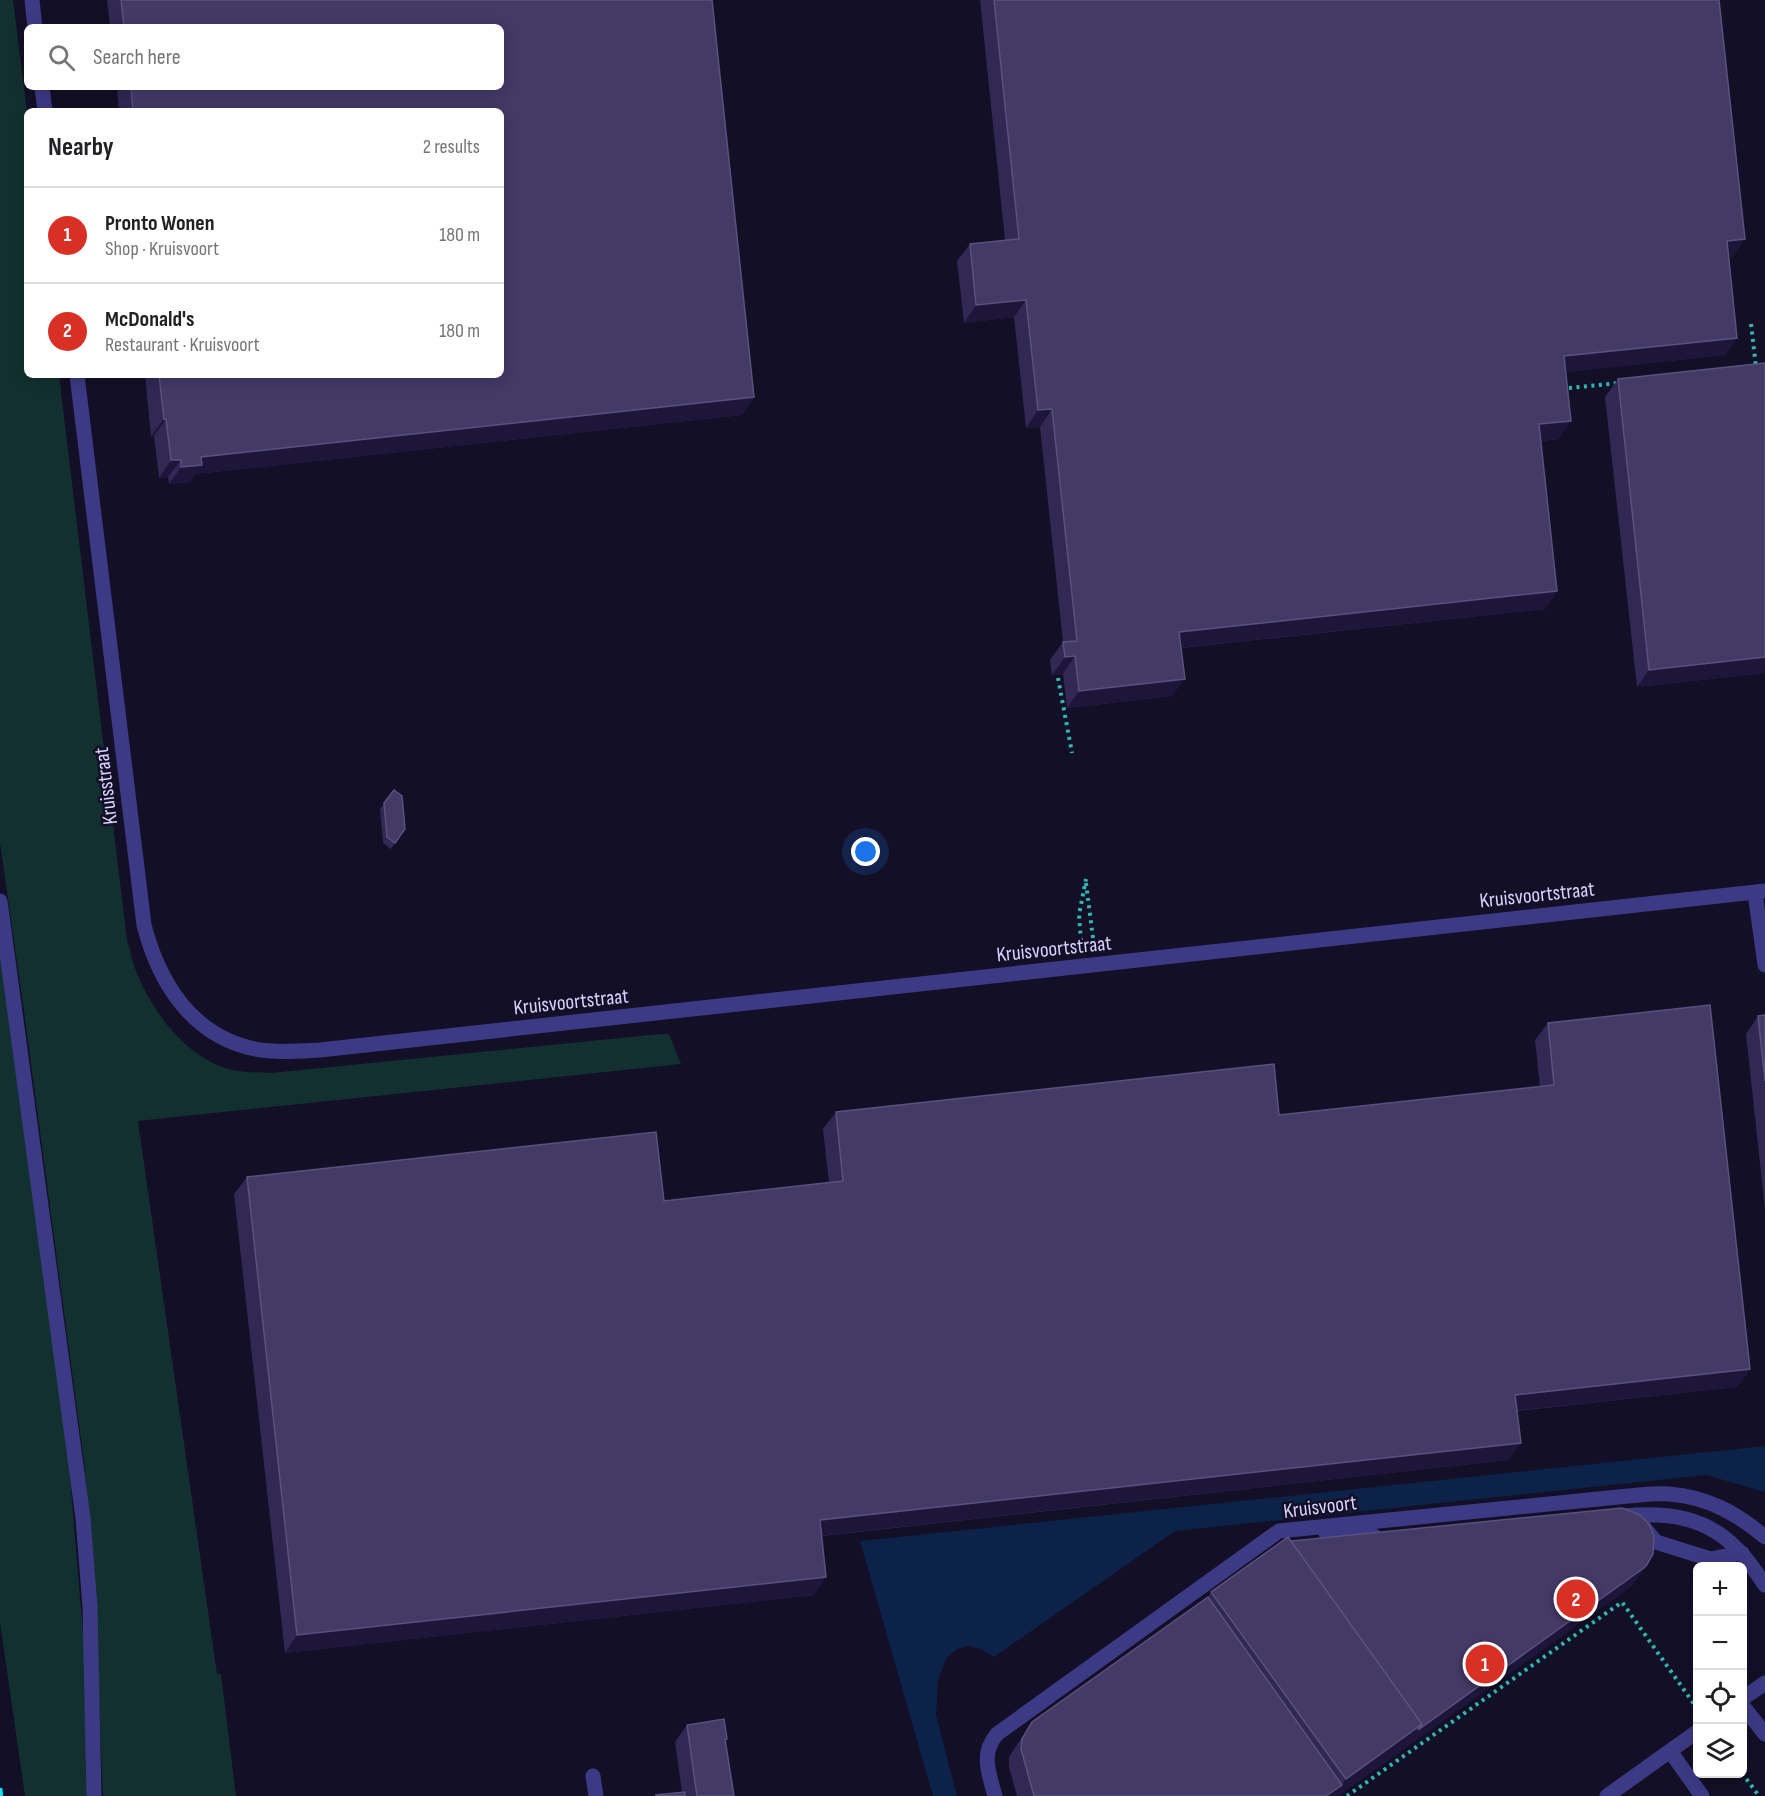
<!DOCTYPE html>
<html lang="en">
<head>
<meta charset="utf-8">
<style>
  :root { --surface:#fff; --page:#f6f6f6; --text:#202124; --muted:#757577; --line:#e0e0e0; --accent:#d93025 }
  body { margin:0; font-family:"Sofia Sans Condensed",sans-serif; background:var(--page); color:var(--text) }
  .controls { position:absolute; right:18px; bottom:18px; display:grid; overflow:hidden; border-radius:9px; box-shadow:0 3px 15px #0003 }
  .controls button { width:54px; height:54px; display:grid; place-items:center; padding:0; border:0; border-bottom:2px solid var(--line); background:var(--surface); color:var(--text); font:30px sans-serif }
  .you { position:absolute; left:866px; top:852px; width:21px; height:21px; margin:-15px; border:4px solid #fff; border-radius:50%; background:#1a73e8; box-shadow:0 0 0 9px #1a73e833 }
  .badge { display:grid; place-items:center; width:39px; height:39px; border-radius:50%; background:var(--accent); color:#fff; font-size:20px; font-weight:700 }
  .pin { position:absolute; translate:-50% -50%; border:3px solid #fff; box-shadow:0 2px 6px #0006 }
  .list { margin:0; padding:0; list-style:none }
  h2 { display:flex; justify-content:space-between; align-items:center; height:78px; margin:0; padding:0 24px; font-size:26px }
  h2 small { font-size:20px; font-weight:400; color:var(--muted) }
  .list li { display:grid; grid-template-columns:39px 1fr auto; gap:18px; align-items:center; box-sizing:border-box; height:96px; padding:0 24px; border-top:2px solid var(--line) }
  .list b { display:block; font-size:22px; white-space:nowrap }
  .list p { margin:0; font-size:20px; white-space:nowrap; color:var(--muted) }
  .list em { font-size:20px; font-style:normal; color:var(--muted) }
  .icon { flex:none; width:33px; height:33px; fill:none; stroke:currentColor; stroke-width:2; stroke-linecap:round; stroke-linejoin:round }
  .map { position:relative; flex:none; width:1765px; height:1796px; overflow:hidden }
  .search { position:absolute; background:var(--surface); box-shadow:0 3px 15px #0003; left:24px; top:24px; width:480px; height:66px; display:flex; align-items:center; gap:15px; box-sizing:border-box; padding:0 21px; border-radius:9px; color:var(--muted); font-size:22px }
  .panel { position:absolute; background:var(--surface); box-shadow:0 3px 15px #0003; left:24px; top:108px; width:480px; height:270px; border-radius:9px }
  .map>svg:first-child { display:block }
</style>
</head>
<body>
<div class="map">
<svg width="1765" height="1796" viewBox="0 0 1765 1796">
  <rect width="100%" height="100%" fill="#130f26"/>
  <path fill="#12302f" d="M0,0H13L27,112V375H59L127,940C131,952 133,965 138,976C154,1014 185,1054 225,1068C240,1073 256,1072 271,1073L660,1034H669L681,1064L138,1121L217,1674H221L236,1796H103L95,1602L84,1462L24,1011L0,843Z
    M0,952L69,1465L85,1657L88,1796H25L0,1622Z"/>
  <path fill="#0c2248" d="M1765,1446V1492L1706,1475L1175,1531L994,1657L981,1649L969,1646L957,1649L946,1659L938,1680L936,1715L957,1796H933L860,1541Z"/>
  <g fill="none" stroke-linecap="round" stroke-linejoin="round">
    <path stroke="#2fb8b0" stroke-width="4" stroke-dasharray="3 4.5" stroke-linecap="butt" d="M1751,324L1756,367
      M1569,388L1619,383
      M1058,678L1072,753
      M1086,883L1093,938
      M1081,941L1079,915L1086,879
      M1742,1773L1759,1796
      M1347,1796L1622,1602L1694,1704"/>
    <path stroke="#3d3a85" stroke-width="15" d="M32,0L35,27
      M42,87L45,111
      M77,375L144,925C159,983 192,1036 255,1049C276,1053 299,1051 320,1050L1765,891
      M1755,893L1765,965
      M0,901L83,1518L90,1607L94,1796
      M1622,1516C1668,1512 1707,1516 1740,1552C1750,1562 1757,1574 1765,1585
      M1642,1525L1656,1542L1710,1559L1742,1553
      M1326,1533L1374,1536
      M1742,1699L1765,1683
      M1742,1705L1765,1734
      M1670,1751L1702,1796
      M593,1776L596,1796
      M995,1796C989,1773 980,1754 997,1734L1279,1531L1628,1496C1641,1495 1656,1493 1669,1494C1708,1497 1736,1513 1765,1537
      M1607,1796L1698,1731"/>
    <path stroke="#00e5ff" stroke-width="4.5" stroke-dasharray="9 8" stroke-linecap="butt" d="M0,1788L1,1796"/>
  </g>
  <path fill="#312854" d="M107,0H712L754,397L742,415L195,474L190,482L169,484L168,477L159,478L154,436H151L145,375H501V111H119L117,87H501V27H110Z
    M980,0H1719L1733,257H1729L1737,338L1725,355L1565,372L1559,439L1541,441L1557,591L1545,609L1181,648L1172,696L1067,708L1063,674L1052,675L1050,660L1063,642L1040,427L1026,428L1014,317L964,323L957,261L970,244L1005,240Z
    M1765,363V673L1637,687L1605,397L1618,379Z
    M384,803L405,829L391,849L383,843L380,809Z
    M1765,1015V1210L1746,1034L1758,1016Z
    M1548,1023L1750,1369L1737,1387L1517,1411L1521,1443L1508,1460L822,1536L814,1595L285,1653L234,1194L247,1177L664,1201L829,1183L823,1129L836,1112L1279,1115L1540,1087L1535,1040Z
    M1291,1541L1646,1566L1634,1583L1629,1588L1338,1796H1017L1009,1767V1757L1032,1722L1208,1597L1211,1592Z
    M687,1725L726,1741L734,1796H655L682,1792L675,1742Z"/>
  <path fill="#1d163a" d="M1745,239L1733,257L1715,259L1727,241Z
    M1026,300L1014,317L964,323L976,305Z
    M1737,338L1725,355L1551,374L1564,356Z
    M754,397L742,415L195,474L190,482L169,484L181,467L201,457Z
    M1052,409L1040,427L1026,428L1038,410Z
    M164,419H166L154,436H151Z
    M1571,421L1559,439L1527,442L1539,424Z
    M171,460H181L168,477L159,478Z
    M1557,591L1545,609L1167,649L1179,632Z
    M1075,656L1063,674L1052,675L1065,657Z
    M1765,657V673L1637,687L1649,670Z
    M1185,679L1172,696L1067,708L1079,691Z
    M1750,1369L1737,1387L1503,1412L1515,1395Z
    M1521,1443L1508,1460L808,1537L820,1520Z
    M1646,1566L1634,1583L1629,1588L1338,1796H1326L1342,1785L1346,1779Z
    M826,1577L814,1595L285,1653L297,1635Z"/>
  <path fill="#433a66" stroke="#5a527e" stroke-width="1.5" d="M121,0H712L754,397L201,457L202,465L181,467V460H171L166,419H164L159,375H501V111H133L131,87H501V27H124Z
    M994,0H1719L1745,239L1727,241L1737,338L1564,356L1571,421L1539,424L1557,591L1179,632L1185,679L1079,691L1075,656L1065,657L1063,642L1077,641L1052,409L1038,410L1026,300L976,305L970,244L1019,239Z
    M1765,363V657L1649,670L1618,379Z
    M394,790L402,796L405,829L395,843L387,837L384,803Z
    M1710,1005L1750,1369L1515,1395L1521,1443L820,1520L826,1577L297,1635L247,1177L656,1132L664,1201L843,1181L836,1112L1274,1064L1279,1115L1554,1085L1548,1023Z
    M1765,1015V1081L1758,1016Z
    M1622,1508L1640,1515L1649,1524L1654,1536L1653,1554L1646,1566L1641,1570L1418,1730L1422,1724L1291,1541Z
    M1288,1537L1422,1724L1346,1779L1211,1592Z
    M1208,1597L1342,1785L1326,1796H1034L1021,1749L1022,1739L1032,1722Z
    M724,1719L727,1739H725L734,1796H697L687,1725Z
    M685,1792V1796L655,1795Z"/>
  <g text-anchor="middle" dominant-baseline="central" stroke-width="5" stroke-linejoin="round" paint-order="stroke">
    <g font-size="21" fill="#d9d4ff" stroke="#130f26">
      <text transform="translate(106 786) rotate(-97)">Kruisstraat</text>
      <text transform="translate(1537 895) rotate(-6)">Kruisvoortstraat</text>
      <text transform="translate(1054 949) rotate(-6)">Kruisvoortstraat</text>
      <text transform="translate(571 1002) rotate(-6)">Kruisvoortstraat</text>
      <text transform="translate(1320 1507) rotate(-7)">Kruisvoort</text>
    </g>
  </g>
</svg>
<div class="controls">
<button>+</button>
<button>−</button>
<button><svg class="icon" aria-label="locate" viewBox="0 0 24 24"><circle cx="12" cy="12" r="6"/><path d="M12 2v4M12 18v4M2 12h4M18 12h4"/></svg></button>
<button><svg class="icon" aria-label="layers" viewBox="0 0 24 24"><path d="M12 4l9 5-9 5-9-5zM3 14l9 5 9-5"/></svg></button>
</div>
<div class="you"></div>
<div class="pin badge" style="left:1485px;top:1664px">1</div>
<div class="pin badge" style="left:1576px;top:1599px">2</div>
<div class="search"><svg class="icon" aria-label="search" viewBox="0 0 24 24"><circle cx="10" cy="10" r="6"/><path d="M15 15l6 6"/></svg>Search here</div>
<section class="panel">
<h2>Nearby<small>2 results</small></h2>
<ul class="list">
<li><span class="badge">1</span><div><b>Pronto Wonen</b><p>Shop · Kruisvoort</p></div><em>180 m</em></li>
<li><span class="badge">2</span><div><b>McDonald's</b><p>Restaurant · Kruisvoort</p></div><em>180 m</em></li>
</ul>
</section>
</div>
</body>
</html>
